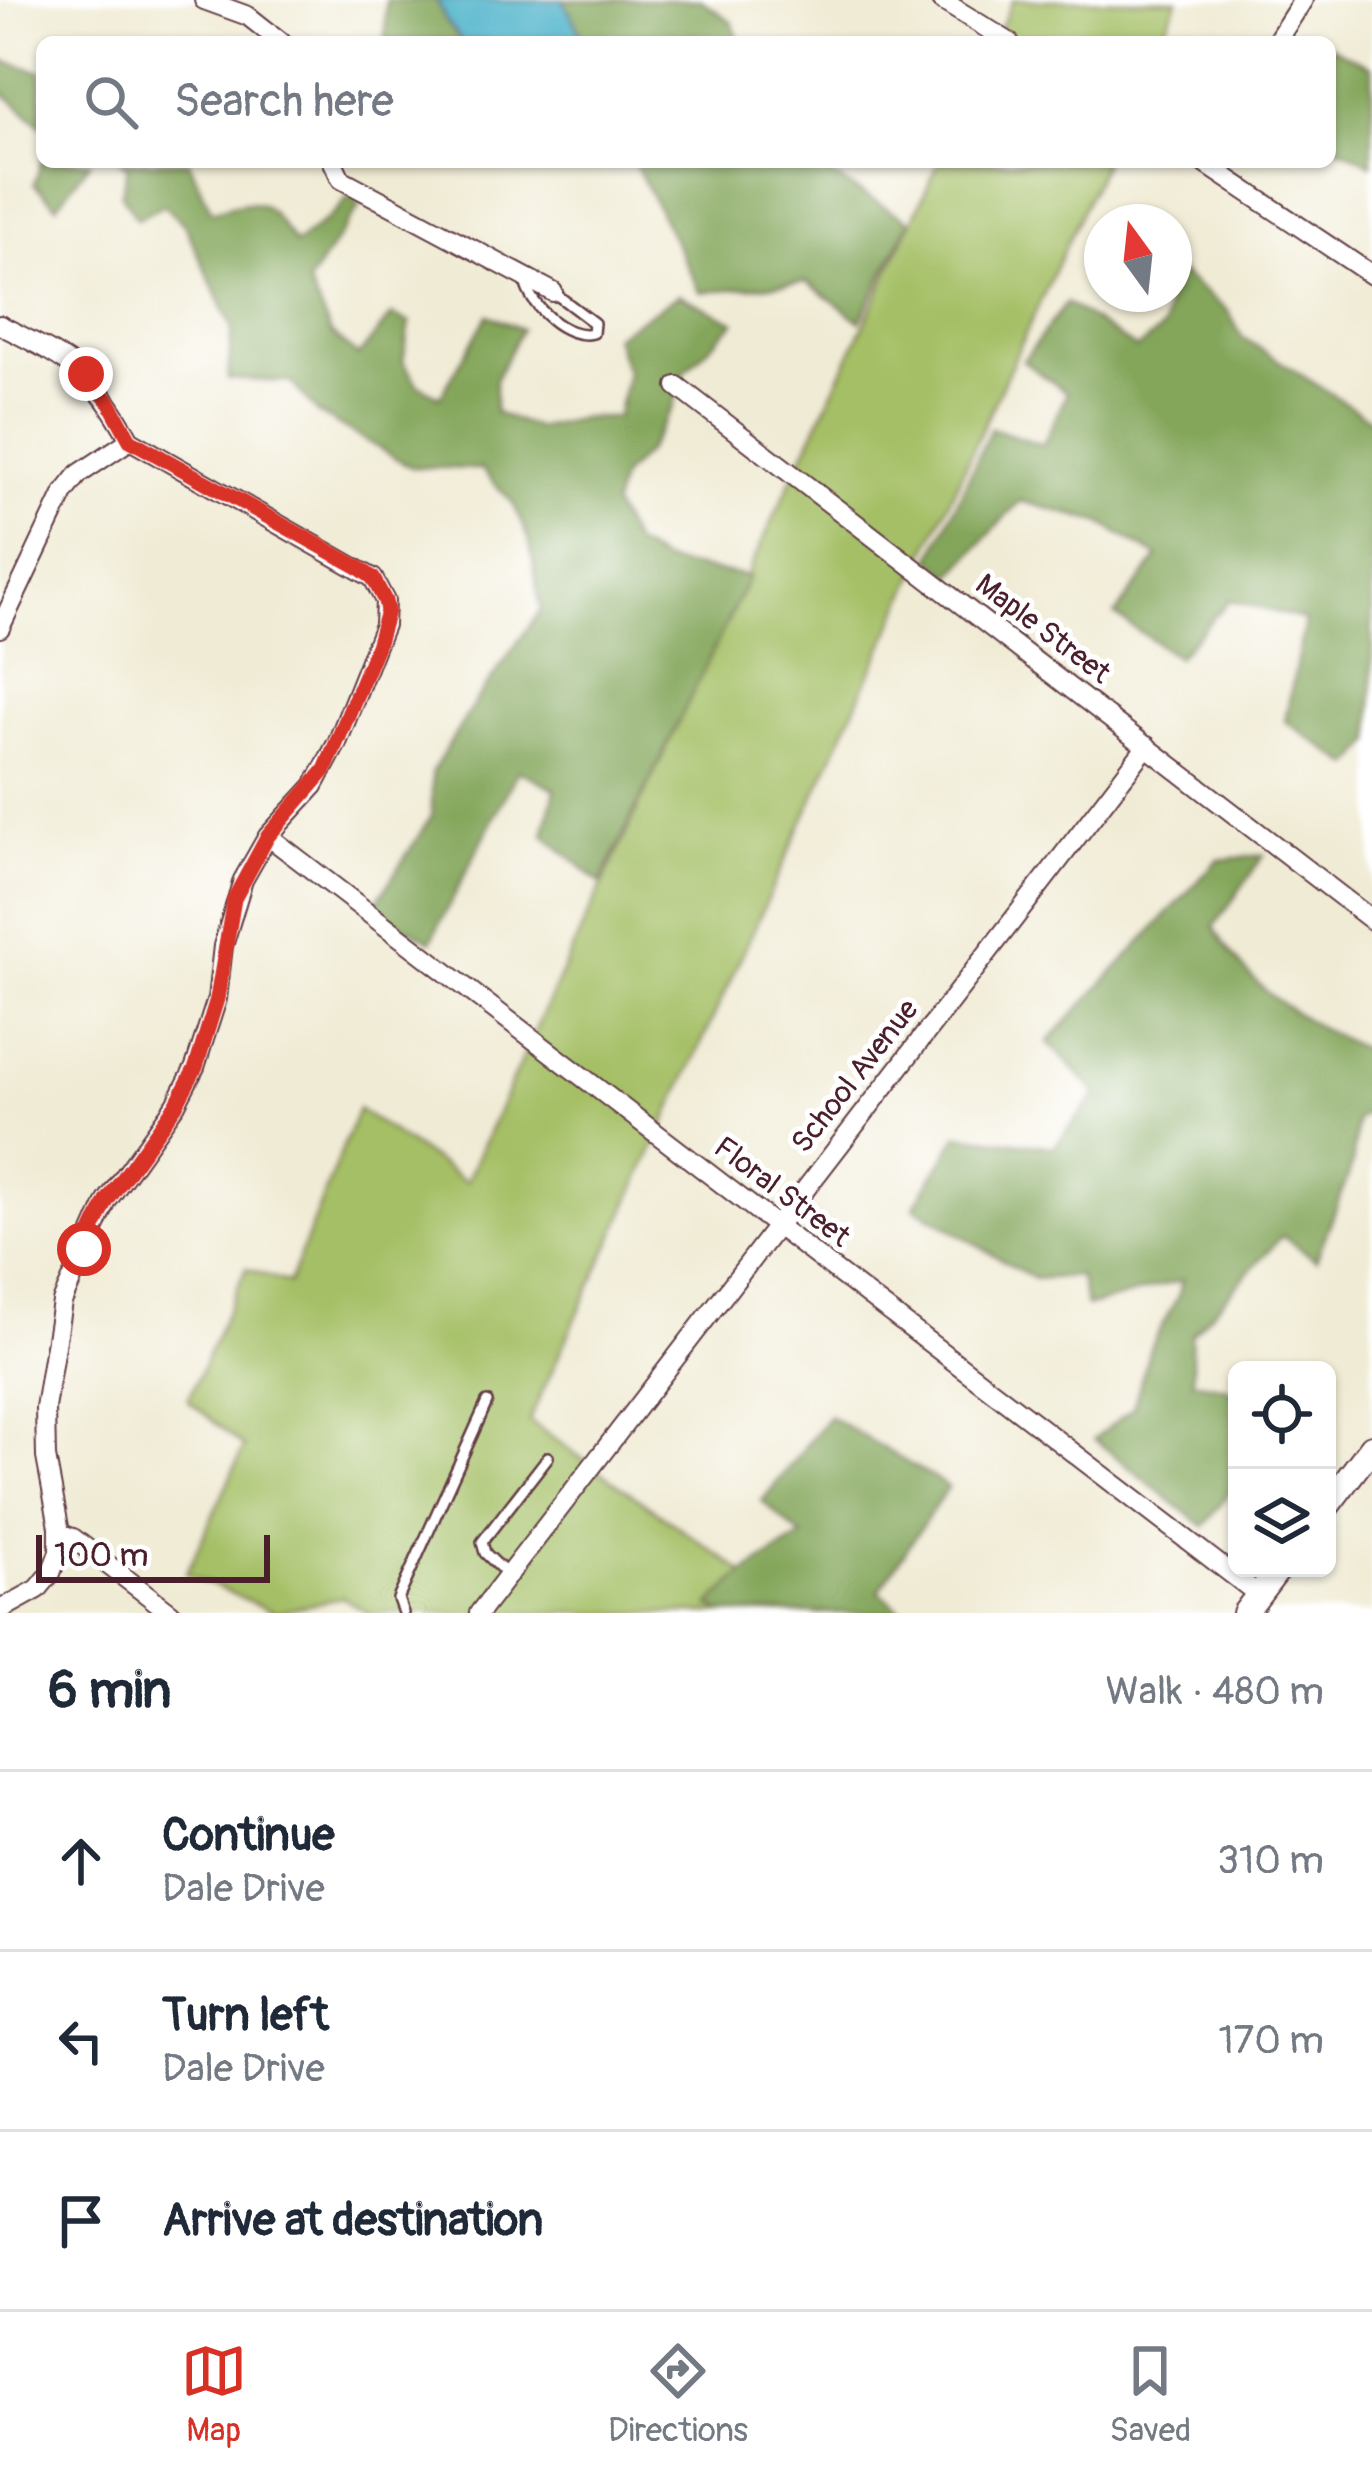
<!DOCTYPE html>
<html lang="en">
<head>
<meta charset="utf-8">
<style>
  :root { --surface:#fff; --page:#f2f2f3; --text:#1f2937; --muted:#747a83; --line:#e0e1e3; --accent:#d93025 }
  body { margin:0; font-family:Pangolin,sans-serif; background:var(--page); color:var(--text) }
  .controls { position:absolute; right:36px; bottom:36px; display:grid; overflow:hidden; border-radius:18px; box-shadow:0 3px 9px #0004 }
  .controls button { width:108px; height:108px; display:grid; place-items:center; padding:0; border:0; border-bottom:3px solid var(--line); background:var(--surface); color:var(--text); font:60px sans-serif }
  .compass { position:absolute; left:1084px; top:204px; width:108px; height:108px; border-radius:50%; background:var(--surface); box-shadow:0 3px 9px #0004; rotate:345deg }
  .scale { position:absolute; left:36px; bottom:30px; width:234px; box-sizing:border-box; padding-left:12px; border:6px solid #4a1f2b; border-top:0; font-size:33px; line-height:42px; white-space:nowrap; color:#4a1f2b; -webkit-text-stroke:9px #fff; paint-order:stroke }
  .stop { position:absolute; width:36px; height:36px; margin:-27px; border:9px solid #d93025; border-radius:50%; background:#fff }
  .stop.end { background:#d93025; border-color:#fff; box-shadow:0 3px 12px #0008 }
  .list { margin:0; padding:0; list-style:none }
  h2 { display:flex; justify-content:space-between; align-items:center; height:156px; margin:0; padding:0 48px; font-size:51px }
  h2 small { font-size:39px; font-weight:400; color:var(--muted) }
  .list li { display:grid; grid-template-columns:78px 1fr auto; gap:36px; align-items:center; box-sizing:border-box; height:180px; padding:0 48px; border-top:3px solid var(--line) }
  .list b { display:block; font-size:45px; white-space:nowrap }
  .list p { margin:0; font-size:39px; white-space:nowrap; color:var(--muted) }
  .list em { font-size:39px; font-style:normal; color:var(--muted) }
  .icon { flex:none; width:66px; height:66px; fill:none; stroke:currentColor; stroke-width:2; stroke-linecap:round; stroke-linejoin:round }
  .map { position:relative; flex:none; width:1372px; height:1613px; overflow:hidden }
  .search { position:absolute; background:var(--surface); box-shadow:0 3px 9px #0004; left:36px; right:36px; top:36px; height:132px; display:flex; align-items:center; gap:30px; box-sizing:border-box; padding:0 42px; border-radius:18px; color:var(--muted); font-size:45px }
  .sheet { height:696px; background:var(--surface) }
  nav { display:flex; justify-content:space-around; align-items:center; box-sizing:border-box; height:168px; border-top:3px solid var(--line); background:var(--surface); font-size:33px; color:var(--muted) }
  nav a { display:grid; justify-items:center; gap:6px }
  nav .on { color:var(--accent) }
  .map>svg:first-child { display:block }
</style>
</head>
<body>
<div class="map">
<svg width="1372" height="1613" viewBox="0 0 1372 1613">
  <rect width="100%" height="100%" fill="#fff"/>
  <filter id="ink" filterUnits="userSpaceOnUse"><feTurbulence type="fractalNoise" baseFrequency=".00833" numOctaves="2"/><feDisplacementMap in="SourceGraphic" scale="24" xChannelSelector="R" yChannelSelector="G"/><feConvolveMatrix kernelMatrix="1 2 1 2 8 2 1 2 1" color-interpolation-filters="sRGB"/></filter>
  <filter id="wash" filterUnits="userSpaceOnUse"><feTurbulence type="fractalNoise" baseFrequency=".004" numOctaves="4" result="noise"/><feDisplacementMap in="SourceGraphic" scale="48" xChannelSelector="R" yChannelSelector="G"/><feGaussianBlur stdDeviation="2.7" result="paint"/><feColorMatrix in="noise" values="0 0 0 0 0 0 0 0 0 0 0 0 0 0 0 0 0 1.4 0 .05"/><feComposite in="paint" operator="in"/></filter>
  <g filter="url(#wash)">
    <rect width="100%" height="100%" fill="#f0ebd4"/>
    <path fill="#a4bf65" stroke="#776f48" stroke-width="3" d="M1013,0H1178L1159,42H994Z
      M939,162H1104L529,1421L744,1573L711,1604L721,1613H368L342,1597L276,1613L186,1574L244,1447L188,1400L246,1268L289,1283L358,1109L466,1182C620,840 783,503 939,162Z"/>
    <path fill="#83a65a" stroke="#666242" stroke-width="3" d="M386,0H437L446,22L463,42H385Z
      M563,0H701L732,22L740,42H585Z
      M1330,46L1372,67V164L1330,143Z
      M0,60L42,72V126L0,90Z
      M42,160L90,162L57,206L34,184Z
      M121,162H189L212,212C263,194 266,202 295,244L335,213L349,196L360,205L308,283L331,333L358,356L392,315L410,323L403,361L417,384L440,397L488,315L521,329L495,380V413L537,428L581,418L617,417L627,373L614,336L679,295L735,322L685,371L673,407L647,451L621,478L613,506L634,544L664,562L749,577L600,883L544,835L555,789L518,770L431,941L372,909L432,815V772L477,699L541,610L530,543L513,503L481,469L411,467L318,413L291,382L228,379L232,328L185,225L163,205L137,219L121,194L128,167Z
      M634,162H808L910,221L860,321L807,282L700,292Z
      M1174,268L1228,311L1242,337L1372,420V742L1351,766L1285,721L1305,620L1230,600L1177,657L1115,615L1158,557L1099,522L1020,501L951,576L931,559L991,428L1043,445L1067,393L1023,361L1066,303L1137,349L1164,327L1168,294H1174Z
      M1264,855L1214,927C1252,993 1304,1023 1372,1053V1110L1356,1120L1353,1163L1316,1260L1282,1236L1191,1335L1193,1381L1225,1387L1237,1395V1482L1204,1527L1094,1439L1133,1408L1150,1348L1179,1294L1182,1280L1087,1307L1079,1276L1034,1279L914,1207L958,1135L1054,1147L1097,1094L1048,1042L1218,860Z
      M829,1416L948,1487L879,1591L899,1609L897,1613H721L710,1605L744,1573L802,1536L762,1501Z"/>
    <path fill="#4ab1c9" stroke="#4a687a" stroke-width="3" d="M437,0H563L585,42H463L446,21Z"/>
  </g>
  <g filter="url(#ink)">
    <g fill="none" stroke-linecap="round" stroke-linejoin="round">
      <g stroke="#633e44" stroke-width="14">
        <path id="lane" d="M525,280C529,306 566,340 593,333L594,323L553,292
          M508,1575L485,1553L482,1542L548,1457
          M403,1613L398,1599L487,1402"/>
      </g>
      <g stroke="#633e44" stroke-width="22">
        <path id="street" d="M204,0L248,16L281,42
          M941,0L1009,42
          M1276,42L1303,0
          M333,162L341,179L553,292
          M1203,162L1372,275
          M0,325C70,361 91,369 130,440L373,578L385,601L384,625L337,743L314,786L268,836L243,880L223,946L217,999L195,1067L176,1104L107,1201L62,1302L45,1408L46,1457L59,1527V1552L51,1573L38,1589L0,1610
          M677,386L1372,920
          M0,628L64,493L79,474L130,440
          M268,836L1259,1595
          M59,1533L73,1538L171,1613
          M479,1613L1147,746"/>
      </g>
      <g stroke="#633e44" stroke-width="28">
        <path id="secondary" d="M1327,1506L1372,1447
          M1245,1613L1279,1568"/>
      </g>
      <use href="#lane" stroke="#fff" stroke-width="9"/>
      <use href="#street" stroke="#fff" stroke-width="18"/>
      <use href="#secondary" stroke="#fff" stroke-width="24"/>
    </g>
  </g>
  <g fill="none" stroke-linecap="round" stroke-linejoin="round" filter="url(#ink)">
    <path stroke="#d93025" stroke-width="15" d="M84,1249L107,1201L176,1105L196,1067L217,999L234,899L268,836L325,770L377,646L387,611L385,601L373,578L358,567L130,440L109,402L86,374"/>
  </g>
  <g text-anchor="middle" dominant-baseline="central" stroke-width="10" stroke-linejoin="round" paint-order="stroke">
    <g font-size="30" fill="#4a1f2b" stroke="#fff">
      <text transform="translate(1043 629) rotate(37)">Maple Street</text>
      <text transform="translate(855 1076) rotate(-52)">School Avenue</text>
      <text transform="translate(782 1192) rotate(37)">Floral Street</text>
    </g>
  </g>
</svg>
<div class="controls">
<button><svg class="icon" aria-label="locate" viewBox="0 0 24 24"><circle cx="12" cy="12" r="6"/><path d="M12 2v4M12 18v4M2 12h4M18 12h4"/></svg></button>
<button><svg class="icon" aria-label="layers" viewBox="0 0 24 24"><path d="M12 4l9 5-9 5-9-5zM3 14l9 5 9-5"/></svg></button>
</div>
<svg class="compass" viewBox="-18 -18 36 36"><path d="M0-13l5 13h-10z" fill="#e53935"/><path d="M0 13l5-13h-10z" fill="#747a83"/></svg>
<div class="scale">100 m</div>
<div class="stop" style="left:84px;top:1249px"></div>
<div class="stop end" style="left:86px;top:374px"></div>
<div class="search"><svg class="icon" aria-label="search" viewBox="0 0 24 24"><circle cx="10" cy="10" r="6"/><path d="M15 15l6 6"/></svg>Search here</div>
</div>
<section class="sheet">
<h2>6 min<small>Walk · 480 m</small></h2>
<ul class="list">
<li><svg class="icon" aria-label="ahead" viewBox="0 0 24 24"><path d="M12 20V5M6 11l6-6 6 6"/></svg><div><b>Continue</b><p>Dale Drive</p></div><em>310 m</em></li>
<li><svg class="icon" aria-label="left" viewBox="0 0 24 24"><path d="M17 20v-9H6M10 6l-5 5 5 5"/></svg><div><b>Turn left</b><p>Dale Drive</p></div><em>170 m</em></li>
<li><svg class="icon" aria-label="arrive" viewBox="0 0 24 24"><path d="M6 21V4h12l-3 4 3 4H6"/></svg><div><b>Arrive at destination</b></div></li>
</ul>
</section>
<nav>
<a class="on"><svg class="icon" aria-label="map" viewBox="0 0 24 24"><path d="M3 6l6-2 6 2 6-2v14l-6 2-6-2-6 2zM9 4v14M15 6v14"/></svg>Map</a>
<a><svg class="icon" aria-label="directions" viewBox="0 0 24 24"><path d="M12 3l9 9-9 9-9-9zM9 14v-3h6M13 9l2 2-2 2"/></svg>Directions</a>
<a><svg class="icon" aria-label="saved" viewBox="0 0 24 24"><path d="M7 4h10v16l-5-4-5 4z"/></svg>Saved</a>
</nav>
</body>
</html>
